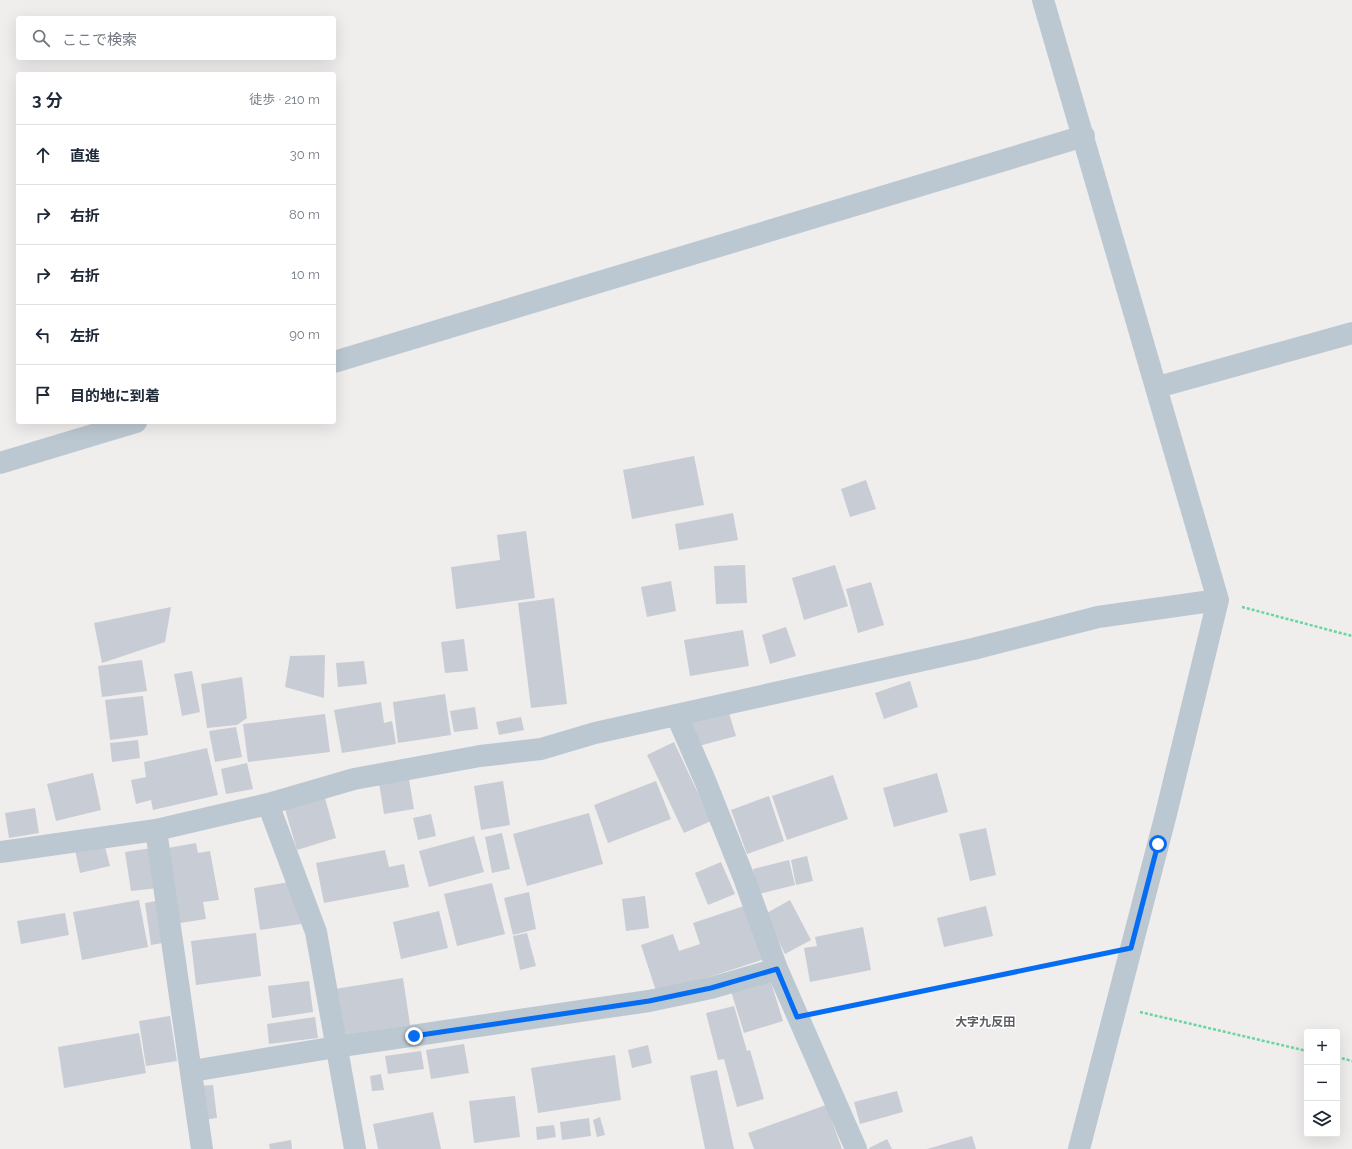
<!DOCTYPE html>
<html lang="ja">
<head>
<meta charset="utf-8">
<style>
  :root { --surface:#fff; --page:#f2f2f3; --text:#1f2937; --muted:#747a83; --line:#e0e1e3 }
  body { margin:0; font-family:Raleway,"Noto Sans JP",sans-serif; background:var(--page); color:var(--text) }
  .controls { position:absolute; right:12px; bottom:12px; display:grid; overflow:hidden; border-radius:4px; box-shadow:0 4px 16px #0002 }
  .controls button { width:36px; height:36px; display:grid; place-items:center; padding:0; border:0; border-bottom:1px solid var(--line); background:var(--surface); color:var(--text); font:20px sans-serif }
  .stop { position:absolute; width:12px; height:12px; margin:-9px; border:3px solid #066cf1; border-radius:50%; background:#fff }
  .stop.end { background:#066cf1; border-color:#fff; box-shadow:0 1px 4px #0008 }
  .list { margin:0; padding:0; list-style:none }
  h2 { display:flex; justify-content:space-between; align-items:center; height:52px; margin:0; padding:0 16px; font-size:17px }
  h2 small { font-size:13px; font-weight:400; color:var(--muted) }
  .list li { display:grid; grid-template-columns:26px 1fr auto; gap:12px; align-items:center; box-sizing:border-box; height:60px; padding:0 16px; border-top:1px solid var(--line) }
  .list b { display:block; font-size:15px; white-space:nowrap }
  .list em { font-size:13px; font-style:normal; color:var(--muted) }
  .icon { flex:none; width:22px; height:22px; fill:none; stroke:currentColor; stroke-width:2; stroke-linecap:round; stroke-linejoin:round }
  .map { position:relative; flex:none; width:1352px; height:1149px; overflow:hidden }
  .search { position:absolute; background:var(--surface); box-shadow:0 4px 16px #0002; left:16px; top:16px; width:320px; height:44px; display:flex; align-items:center; gap:10px; box-sizing:border-box; padding:0 14px; border-radius:4px; color:var(--muted); font-size:15px }
  .panel { position:absolute; background:var(--surface); box-shadow:0 4px 16px #0002; left:16px; top:72px; width:320px; height:352px; border-radius:4px }
  .map>svg:first-child { display:block }
</style>
</head>
<body>
<div class="map">
<svg width="1352" height="1149" viewBox="0 0 1352 1149">
  <rect width="100%" height="100%" fill="#f0eded"/>
  <path fill="#c8ccd4" d="M694,456L704,505L632,519L623,470Z
    M866,480L876,509L850,517L841,489Z
    M733,513L738,540L679,550L675,524Z
    M526,531L535,598L456,609L451,567L500,560L497,535Z
    M745,565L747,603L716,604L714,566Z
    M835,565L848,606L804,620L792,578Z
    M671,581L676,611L647,617L641,587Z
    M871,582L884,625L858,633L846,589Z
    M554,598L567,704L531,708L518,603Z
    M171,607L165,642L102,663L94,623Z
    M786,627L796,656L770,664L762,635Z
    M743,630L749,666L690,676L684,640Z
    M464,639L468,671L445,673L441,642Z
    M325,655L324,698L285,687L290,656Z
    M142,660L147,691L102,697L98,666Z
    M364,661L367,684L338,687L336,663Z
    M192,671L200,712L182,716L174,674Z
    M242,677L247,718L237,725L207,728L201,684Z
    M910,681L918,707L884,719L875,693Z
    M445,694L451,735L398,743L393,702Z
    M143,696L148,735L110,740L105,700Z
    M381,702L384,723L392,721L396,744L342,753L334,710Z
    M475,707L478,729L454,732L450,711Z
    M728,710L736,736L695,747L688,721Z
    M325,714L330,752L248,762L243,724Z
    M521,717L524,730L499,735L496,722Z
    M236,727L242,757L215,762L209,731Z
    M138,740L140,758L112,762L110,743Z
    M674,742L711,821L684,833L647,755Z
    M207,748L218,795L153,810L151,800L136,804L131,780L146,777L144,762Z
    M247,763L253,789L226,794L221,769Z
    M93,773L101,810L56,821L47,784Z
    M937,773L948,812L894,827L883,788Z
    M833,775L848,819L787,840L772,796Z
    M409,779L414,809L384,814L379,783Z
    M503,781L510,825L481,830L474,786Z
    M656,781L671,819L608,843L594,805Z
    M769,796L784,841L747,854L731,810Z
    M325,798L336,838L297,850L285,809Z
    M35,808L39,833L9,838L5,813Z
    M589,813L603,864L527,886L513,834Z
    M431,814L436,836L418,840L413,818Z
    M986,828L996,875L970,881L959,834Z
    M502,833L510,869L492,873L485,837Z
    M474,836L484,872L429,887L419,851Z
    M104,843L110,866L80,873L75,850Z
    M196,843L198,853L210,851L219,900L203,902L206,919L180,923L168,848Z
    M152,848L158,888L131,891L125,852Z
    M385,850L389,867L404,864L409,887L324,903L316,863Z
    M807,856L813,881L796,885L791,860Z
    M789,860L795,885L759,894L753,869Z
    M721,862L735,894L708,905L695,873Z
    M295,881L301,924L260,930L254,888Z
    M492,883L505,934L457,946L444,894Z
    M529,892L536,929L513,935L504,898Z
    M645,896L649,928L626,931L622,899Z
    M139,900L148,947L82,960L73,912Z
    M162,900L168,942L151,945L145,903Z
    M790,900L811,940L785,954L765,914Z
    M747,905L765,959L657,994L641,945L673,934L679,951L700,944L693,923Z
    M986,906L993,936L944,947L937,918Z
    M439,911L448,948L401,959L393,922Z
    M65,913L69,935L21,944L17,921Z
    M863,927L871,970L810,982L804,948L817,946L815,937Z
    M256,933L261,976L196,985L191,941Z
    M527,933L536,966L520,970L513,936Z
    M403,978L410,1025L342,1036L335,989Z
    M770,979L783,1021L744,1033L731,991Z
    M309,981L313,1012L272,1018L268,986Z
    M734,1006L747,1051L750,1050L764,1099L737,1107L724,1059L718,1060L706,1013Z
    M170,1016L177,1061L146,1066L139,1021Z
    M315,1017L318,1038L269,1044L267,1024Z
    M139,1033L146,1073L64,1088L58,1047Z
    M464,1044L469,1073L431,1079L426,1050Z
    M648,1045L652,1063L632,1068L628,1050Z
    M421,1051L424,1069L388,1074L385,1056Z
    M615,1055L621,1100L538,1113L531,1068Z
    M717,1070L734,1149H705L690,1076Z
    M381,1074L384,1090L372,1091L370,1076Z
    M213,1085L217,1118L202,1120L198,1086Z
    M897,1091L903,1112L860,1124L854,1102Z
    M515,1096L520,1137L474,1143L469,1101Z
    M826,1105L842,1149H754L748,1133Z
    M433,1112L441,1149H378L373,1124Z
    M600,1117L605,1135L597,1137L593,1120Z
    M589,1118L591,1136L562,1140L560,1122Z
    M554,1125L556,1137L537,1140L536,1127Z
    M972,1136L976,1149H927Z
    M887,1139L892,1149H870L869,1148Z
    M291,1140L292,1149H270L269,1144Z"/>
  <g fill="none" stroke-linecap="round" stroke-linejoin="round">
    <path stroke="#6ad5a0" stroke-width="2.5" stroke-dasharray="3 2" stroke-linecap="butt" d="M1242,607L1352,636
      M824,1012L1103,954
      M1140,1012L1307,1051
      M1337,1057L1352,1061"/>
    <path stroke="#bcc8d1" stroke-width="22" d="M1043,0L1218,600L1166,814L1079,1149
      M334,362L1084,136
      M1158,387L1352,333
      M0,463L136,422
      M677,716L704,778L744,878L777,969L856,1149
      M268,804L316,932L355,1149
      M156,830L202,1149
      M0,852L156,830L268,804L354,779L480,756L541,749L595,733L973,649L1098,617L1218,600
      M192,1071L336,1047L649,1001L711,988L777,969"/>
  </g>
  <g fill="none" stroke-linecap="round" stroke-linejoin="round">
    <path stroke="#066cf1" stroke-width="5" d="M414,1036L649,1001L711,988L777,969L797,1017L1131,948L1158,844"/>
  </g>
  <g text-anchor="middle" dominant-baseline="central" stroke-width="3" stroke-linejoin="round" paint-order="stroke">
    <g font-size="12" font-weight="bold" fill="#595d63" stroke="#fff">
      <text x="985" y="1022">大字九反田</text>
    </g>
  </g>
</svg>
<div class="controls">
<button>+</button>
<button>−</button>
<button><svg class="icon" aria-label="layers" viewBox="0 0 24 24"><path d="M12 4l9 5-9 5-9-5zM3 14l9 5 9-5"/></svg></button>
</div>
<div class="stop" style="left:1158px;top:844px"></div>
<div class="stop end" style="left:414px;top:1036px"></div>
<div class="search"><svg class="icon" aria-label="search" viewBox="0 0 24 24"><circle cx="10" cy="10" r="6"/><path d="M15 15l6 6"/></svg>ここで検索</div>
<section class="panel">
<h2>3 分<small>徒歩 · 210 m</small></h2>
<ul class="list">
<li><svg class="icon" aria-label="ahead" viewBox="0 0 24 24"><path d="M12 20V5M6 11l6-6 6 6"/></svg><div><b>直進</b></div><em>30 m</em></li>
<li><svg class="icon" aria-label="right" viewBox="0 0 24 24"><path d="M7 20v-9h11M14 6l5 5-5 5"/></svg><div><b>右折</b></div><em>80 m</em></li>
<li><svg class="icon" aria-label="right" viewBox="0 0 24 24"><path d="M7 20v-9h11M14 6l5 5-5 5"/></svg><div><b>右折</b></div><em>10 m</em></li>
<li><svg class="icon" aria-label="left" viewBox="0 0 24 24"><path d="M17 20v-9H6M10 6l-5 5 5 5"/></svg><div><b>左折</b></div><em>90 m</em></li>
<li><svg class="icon" aria-label="arrive" viewBox="0 0 24 24"><path d="M6 21V4h12l-3 4 3 4H6"/></svg><div><b>目的地に到着</b></div></li>
</ul>
</section>
</div>
</body>
</html>
